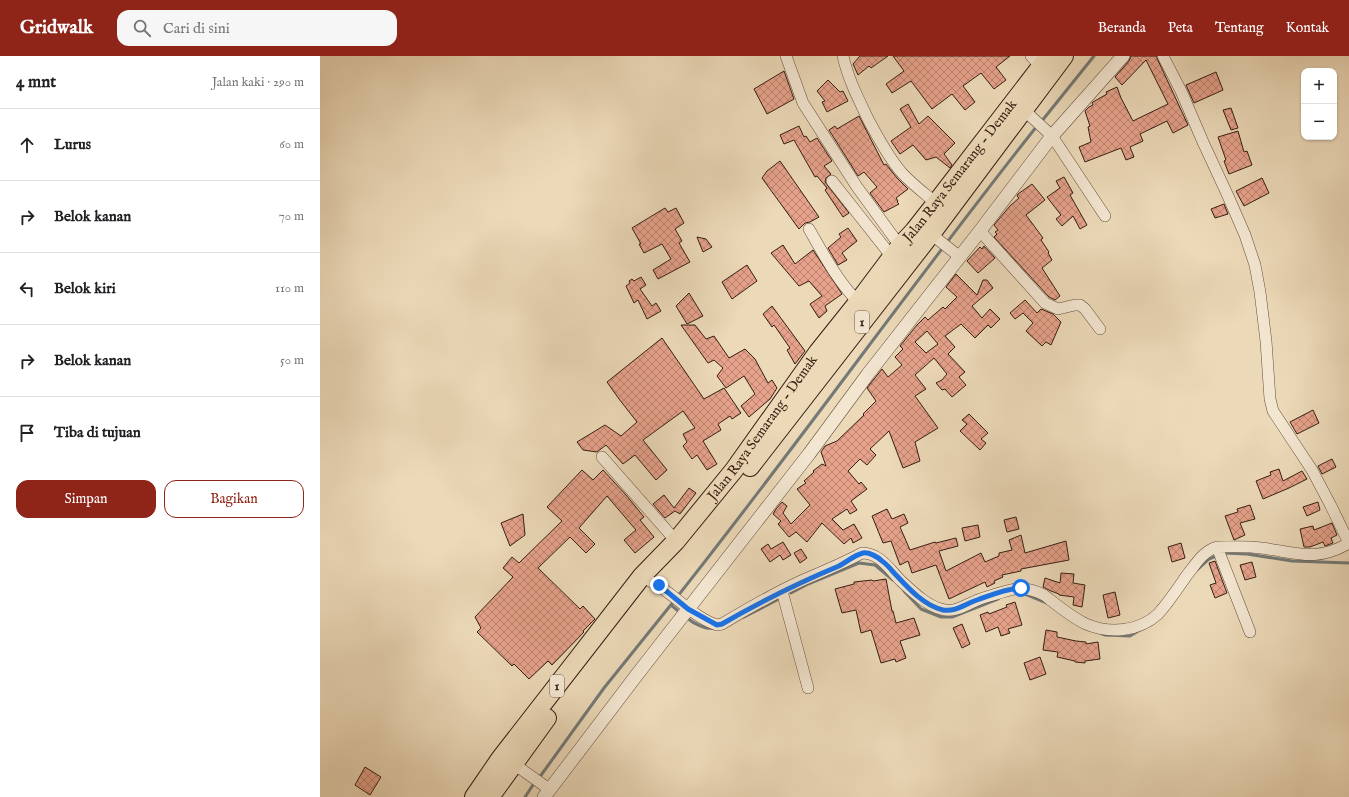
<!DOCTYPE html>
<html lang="id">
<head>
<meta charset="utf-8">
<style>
  :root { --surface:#fff; --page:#f6f6f6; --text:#202124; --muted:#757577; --line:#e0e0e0; --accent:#8f2418 }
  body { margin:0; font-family:"IM FELL English",serif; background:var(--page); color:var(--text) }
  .controls { position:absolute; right:12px; top:12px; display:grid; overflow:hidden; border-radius:8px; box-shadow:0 1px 3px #0004 }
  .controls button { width:36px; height:36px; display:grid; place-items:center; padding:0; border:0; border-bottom:1px solid var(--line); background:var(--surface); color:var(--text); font:20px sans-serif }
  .stop { position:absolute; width:12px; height:12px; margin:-9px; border:3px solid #1a73e8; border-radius:50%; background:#fff }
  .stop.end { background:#1a73e8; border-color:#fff; box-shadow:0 1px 4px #0008 }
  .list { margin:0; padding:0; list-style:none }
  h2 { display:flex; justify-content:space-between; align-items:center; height:52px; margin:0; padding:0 16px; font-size:17px }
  h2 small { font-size:13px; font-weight:400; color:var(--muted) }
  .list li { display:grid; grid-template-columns:26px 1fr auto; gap:12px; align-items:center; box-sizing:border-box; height:72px; padding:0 16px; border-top:1px solid var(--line) }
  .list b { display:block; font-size:15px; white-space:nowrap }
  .list em { font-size:13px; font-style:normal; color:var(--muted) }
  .actions { display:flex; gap:8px; padding:12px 16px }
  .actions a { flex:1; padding:9px 0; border:1px solid var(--accent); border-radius:12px; text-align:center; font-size:14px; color:var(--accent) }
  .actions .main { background:var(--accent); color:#fff }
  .icon { flex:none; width:22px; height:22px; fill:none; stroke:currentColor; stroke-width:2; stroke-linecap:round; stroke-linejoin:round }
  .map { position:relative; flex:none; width:1029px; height:741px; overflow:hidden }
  header { display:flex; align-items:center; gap:24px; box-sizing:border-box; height:56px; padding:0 20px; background:var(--accent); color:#fff }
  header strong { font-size:19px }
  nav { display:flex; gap:22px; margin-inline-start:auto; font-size:14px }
  .search { width:280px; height:36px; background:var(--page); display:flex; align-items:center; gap:10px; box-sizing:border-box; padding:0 14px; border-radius:12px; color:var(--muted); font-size:15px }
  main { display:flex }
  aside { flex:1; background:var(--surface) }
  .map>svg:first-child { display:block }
</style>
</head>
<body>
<header>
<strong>Gridwalk</strong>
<div class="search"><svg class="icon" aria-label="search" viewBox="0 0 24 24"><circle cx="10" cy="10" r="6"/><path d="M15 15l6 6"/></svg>Cari di sini</div>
<nav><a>Beranda</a><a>Peta</a><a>Tentang</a><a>Kontak</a></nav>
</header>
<main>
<aside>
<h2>4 mnt<small>Jalan kaki · 290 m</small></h2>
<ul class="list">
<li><svg class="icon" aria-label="ahead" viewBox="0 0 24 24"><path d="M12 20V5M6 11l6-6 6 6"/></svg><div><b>Lurus</b></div><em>60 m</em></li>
<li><svg class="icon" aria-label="right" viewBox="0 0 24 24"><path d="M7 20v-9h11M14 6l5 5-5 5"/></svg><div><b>Belok kanan</b></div><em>70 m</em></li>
<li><svg class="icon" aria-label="left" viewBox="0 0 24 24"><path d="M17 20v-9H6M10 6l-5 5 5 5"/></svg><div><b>Belok kiri</b></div><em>110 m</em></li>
<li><svg class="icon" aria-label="right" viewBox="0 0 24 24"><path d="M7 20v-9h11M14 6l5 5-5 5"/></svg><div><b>Belok kanan</b></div><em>50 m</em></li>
<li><svg class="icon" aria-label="arrive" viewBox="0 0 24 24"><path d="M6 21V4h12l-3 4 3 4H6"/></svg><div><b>Tiba di tujuan</b></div></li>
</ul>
<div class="actions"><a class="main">Simpan</a><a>Bagikan</a></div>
</aside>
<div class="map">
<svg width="1029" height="741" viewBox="0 0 1029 741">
  <defs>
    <pattern id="building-cross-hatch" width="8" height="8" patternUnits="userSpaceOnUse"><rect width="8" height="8" fill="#e6a28b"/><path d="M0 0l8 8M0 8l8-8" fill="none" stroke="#bb8370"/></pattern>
  </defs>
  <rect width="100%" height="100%" fill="#ecd9b8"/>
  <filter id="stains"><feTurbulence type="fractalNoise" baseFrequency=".005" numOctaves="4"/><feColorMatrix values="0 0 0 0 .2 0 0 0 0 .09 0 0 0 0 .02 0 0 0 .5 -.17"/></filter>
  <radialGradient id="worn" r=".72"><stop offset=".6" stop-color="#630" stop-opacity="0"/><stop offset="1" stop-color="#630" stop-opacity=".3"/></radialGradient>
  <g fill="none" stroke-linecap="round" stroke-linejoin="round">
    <path stroke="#737976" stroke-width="3" d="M721,66L774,0
      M904,497L927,498L972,505L1029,507
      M877,514L889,503L896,500
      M584,535L601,553L621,561H632L678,543
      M471,537L488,528L539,507L555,509L573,524
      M705,538L727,547
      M357,541C480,386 594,225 717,70
      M351,549L357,554
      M424,561L457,544
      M367,562C373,567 386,574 393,572
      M780,577L785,579L810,580L820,574
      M219,722L284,632L354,545
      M205,741L215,726"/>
  </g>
  <path fill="url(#building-cross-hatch)" stroke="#351d12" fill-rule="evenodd" d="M540,0H568L551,12L549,10L538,19L533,8Z
    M573,0H690L676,11L686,24L674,33L661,17L643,30L655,46L645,54L632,38L612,53L591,25L572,37L566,28L584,15Z
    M811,0H836L868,69L853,77L847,65L820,78L823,85L810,91L814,101L806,104L801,92L765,106L759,91L771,86L768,71L770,70L765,55L769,51L773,49L772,47L773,46L787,38L786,36L797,31L801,42L813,65L848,48L826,4L802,29L795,21L809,5Z
    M464,15L474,43L447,58L434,33Z
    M896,16L903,34L874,47L866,29Z
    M508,24L520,36L523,35L528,45L507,56L502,46L505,45L497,35Z
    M588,48L599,68L608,60L635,87L624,98L632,109L630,112L616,101L606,104L593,89L580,98L571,85L591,71L580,53Z
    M911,52L918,72L911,74L903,54Z
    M539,60L564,109L566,108L577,122L588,133L576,142L578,145L577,146L579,148L564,156L550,137L557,131L544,116L538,120L509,74L515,70L517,73Z
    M479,70L484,81L486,80L490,86L497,82L512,105L504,110L511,118L506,122L505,126L529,157L523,161L505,134L507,132L497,120L495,121L474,84L464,88L460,79Z
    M918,75L924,96L927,95L932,109L909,118L904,105L906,104L898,81Z
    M460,105L499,161L490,166L485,167L479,173L442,122L447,115Z
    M744,121L753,137L750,139L767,169L760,173L753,160L742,170L736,163L741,159L727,141L740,132L736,125Z
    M942,122L949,137L924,150L916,135Z
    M712,128L725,144L706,159L723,182L721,184L729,196L728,197L732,204L722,212L740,240L735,244L729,241L674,181L677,178L675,176L678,174L674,169L690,150L699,142L697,140L698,138Z
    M904,148L908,158L895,162L891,153Z
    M345,152L348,156L356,152L364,167L355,173L362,185L359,187L370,206L338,223L333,214L351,203L342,188L324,197L319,188H321L312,172Z
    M528,172L537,185L522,197L527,204L518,209L508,192L521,181L519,178Z
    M377,181L386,183L392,191L383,196Z
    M463,189L475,208L493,194L522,238L505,250L507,255L499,262L490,248L502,240L489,225L479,230L451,197Z
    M664,190L675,202L658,217L647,205L660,191L662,193Z
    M427,209L437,225L412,243L402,226Z
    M636,218L657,239L663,224H667L673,232L652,250L662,262L670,253L680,263L671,272L668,269L655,282L641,268L625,280L635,291L628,298L645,316L639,321L646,329L632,341L625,333L622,334L616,327L622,324L627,318L614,302L595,319L606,333L595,340L618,372L595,386L600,405L583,412L569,375L550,393L556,399L547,409L540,403L528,415L539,428L541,426L547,433L531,445L537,454L530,458L527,453L512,463L523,474L534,468L542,482L533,487L531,482L524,488L502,467L487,486L476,476L469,481L458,468L461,465L453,458L456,453L462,446L467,450L463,457L471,468L490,449L477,433L486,427L484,425L494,416L493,415L502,408L506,410L501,396L505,390L517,385L544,359L543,358L556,345L547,332L562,313L568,321L582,309L575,301L583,293L580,290L597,269L605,261L608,264L623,251L625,253L637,241L626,231ZM607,275L618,288L606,297L595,286Z
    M321,221L326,229L320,233L332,250L336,247L341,255L327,263L318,244L314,247L306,230L310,227L309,225L312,223L314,225Z
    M369,237L383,260L367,268L356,250Z
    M705,244L717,257L721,253L733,258L741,266L731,289L726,286L722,290L706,275L713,267L703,257L695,263L690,257Z
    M452,250L485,295L475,308L467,294L470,292L454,269L452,271L443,258Z
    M361,269H375L386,283L394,280L409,302L425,293L435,303L448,327L452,324L457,332L450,343L429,361L421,350L435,338L424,320L406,332L397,320L403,312L394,304L388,307Z
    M342,282L384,343L404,332L421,357L412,363L410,360L398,368L401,374L383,385L397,408L387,414L377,399L372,403L363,390L367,386L363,378L375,372L363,355L323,384L347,414L336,424L315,399L303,408L286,389L277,396L263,394L257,386L285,369L301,380L317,366L299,343L287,326Z
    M993,354L999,367L977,378L970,366Z
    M649,358L668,377L661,383L666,387L660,394L640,375L647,368L642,364Z
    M1012,403L1016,411L1002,418L998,410Z
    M959,413L963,425L982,415L987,423L969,432L943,443L936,425L951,419L950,416Z
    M262,414L273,424L283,414L306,439L324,461L320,464L334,481L315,497L304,484L316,474L287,440L259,472L275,488L266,497L250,481L218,512L260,553L263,550L275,563L263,575L264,576L232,609L228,605L209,623L194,608L192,610L157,576L161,572L155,561L193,521L183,512L192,501L199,507L242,465L227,451Z
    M369,432L376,437L360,458L355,455L345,462L333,448L344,439L354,452Z
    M998,446L1000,454L987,460L983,451Z
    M930,449L935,463L920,467L925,479L914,484L905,460L918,456L917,453Z
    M567,453L572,463L584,458L588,467L580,471L590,494L615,486L616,487L636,482L638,490L619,495L626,515L661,497L665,506L679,500V497L692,494L689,484L701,479L705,497L746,485L749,504L701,513V515L682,519L683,521L674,525L675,527L667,531L665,526L629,543L616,509L592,517L588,505L580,509L571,485L563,487L552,460Z
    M203,458L205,479L190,490L181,467Z
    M696,461L699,473L687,476L684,464Z
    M1012,467L1017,479L1011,482L1013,487L1005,490L1003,486L990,491H984L980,473L993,470L994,474Z
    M658,469L660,481L645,485L642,472Z
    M463,486L471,499L463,504L460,499L450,506L441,493L448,488L451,493Z
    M861,487L865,502L852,506L848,491Z
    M481,493L487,502L480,507L474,497Z
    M895,505L907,537L895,542L890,529L896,527L889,507Z
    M932,506L936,521L925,524L920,509Z
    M741,517L754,518L753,527L765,529L762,551L753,549L754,541L739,539V538L731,535L723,531L725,522L740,527Z
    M566,523L572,555H573L576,567L594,562L600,579L580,585L586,602L576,606L575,603L561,607L551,574L541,577L536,554L522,557L515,533L534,528V526L552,524L553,525Z
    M795,536L800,559L788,562L783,539Z
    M695,546L702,569L688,573L690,577L681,580L678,571L666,576L660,559L668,556L669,558L687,551L686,549Z
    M642,568L650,588L642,592L633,572Z
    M726,574L737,576V581L756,585L766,586V588L778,586L780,603L765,605V607L755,606V605L737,601L738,596L723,594Z
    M720,601L726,618L710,624L704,607Z
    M45,711L61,721L50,739L35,729Z"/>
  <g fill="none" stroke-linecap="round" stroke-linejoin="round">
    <g stroke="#634c3c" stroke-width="12">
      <path id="minor" d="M466,0L483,47L537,131L580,190
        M523,0C528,23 539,44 549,65C559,83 568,101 582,117C592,128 604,137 616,147
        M711,0L721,11
        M843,0L861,35L883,86L908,140L925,179L935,209L940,236L946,285L950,343L953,355L992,414L1011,450L1029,487
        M704,54L732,80L785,160
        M512,125L572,201
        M489,173C504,199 517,224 538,246
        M660,175L725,247L738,253L755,249H760L765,253L780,273
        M611,178L640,201
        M282,401L356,485
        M897,491L930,576
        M330,525C353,536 372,561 397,569L402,568C427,553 453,538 481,525C501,516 522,508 542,497C560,497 570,514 581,525C593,536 606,549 621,553C633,557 642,551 653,546C659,543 666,541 673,539C694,532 703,529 724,539C737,549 751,561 766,568C789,578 819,576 838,558C849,546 858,532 867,519C876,508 883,495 897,491C912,491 927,490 941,492C975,496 996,507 1029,487
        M462,535L488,632
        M194,708L229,733"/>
    </g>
    <g stroke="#634c3c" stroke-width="14">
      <path id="tertiary" d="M224,741L319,616L489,398L548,318L660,175L732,80L803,0"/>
    </g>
    <g stroke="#351d12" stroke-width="20">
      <g id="trunk">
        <path d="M430,411L611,178L744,0"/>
        <path id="s1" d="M154,741L180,703L322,520L356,485L414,414L498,296L538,246L580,190L594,175L616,147L729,0"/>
        <path d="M170,741L227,662"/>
      </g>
    </g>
    <use href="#minor" stroke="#f3e6d1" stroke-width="11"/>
    <use href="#tertiary" stroke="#f3e6d1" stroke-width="13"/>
    <use href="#trunk" stroke="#ecd9b8" stroke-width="18"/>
  </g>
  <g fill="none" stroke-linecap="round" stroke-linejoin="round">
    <path stroke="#1a73e8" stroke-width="5" d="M339,529L368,553L397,569L402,568C440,546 478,527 519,510C526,506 535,499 543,497C549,496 558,501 562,505C568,509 572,515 577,520C589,533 605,550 623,554C636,556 645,548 657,544C671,539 687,532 701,532"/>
  </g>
  <g text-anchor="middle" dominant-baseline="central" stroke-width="3" stroke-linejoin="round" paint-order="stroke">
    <g fill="#f3e6d1" stroke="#6e594b" stroke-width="1">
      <rect x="535" y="255" width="14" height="22" rx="3"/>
      <rect x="230" y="619" width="14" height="22" rx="3"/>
    </g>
    <g font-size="13" font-weight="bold" fill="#351d12">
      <text x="542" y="266">1</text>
      <text x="237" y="630">1</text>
    </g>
    <g font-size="14" fill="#351d12" stroke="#f3e6d1">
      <text stroke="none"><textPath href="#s1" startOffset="793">Jalan Raya Semarang - Demak</textPath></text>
      <text stroke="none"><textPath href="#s1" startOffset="469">Jalan Raya Semarang - Demak</textPath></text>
    </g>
  </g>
  <rect width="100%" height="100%" filter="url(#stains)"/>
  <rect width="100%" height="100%" fill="url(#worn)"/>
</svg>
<div class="controls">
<button>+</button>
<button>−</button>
</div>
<div class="stop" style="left:701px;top:532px"></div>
<div class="stop end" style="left:339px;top:529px"></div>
</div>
</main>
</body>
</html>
